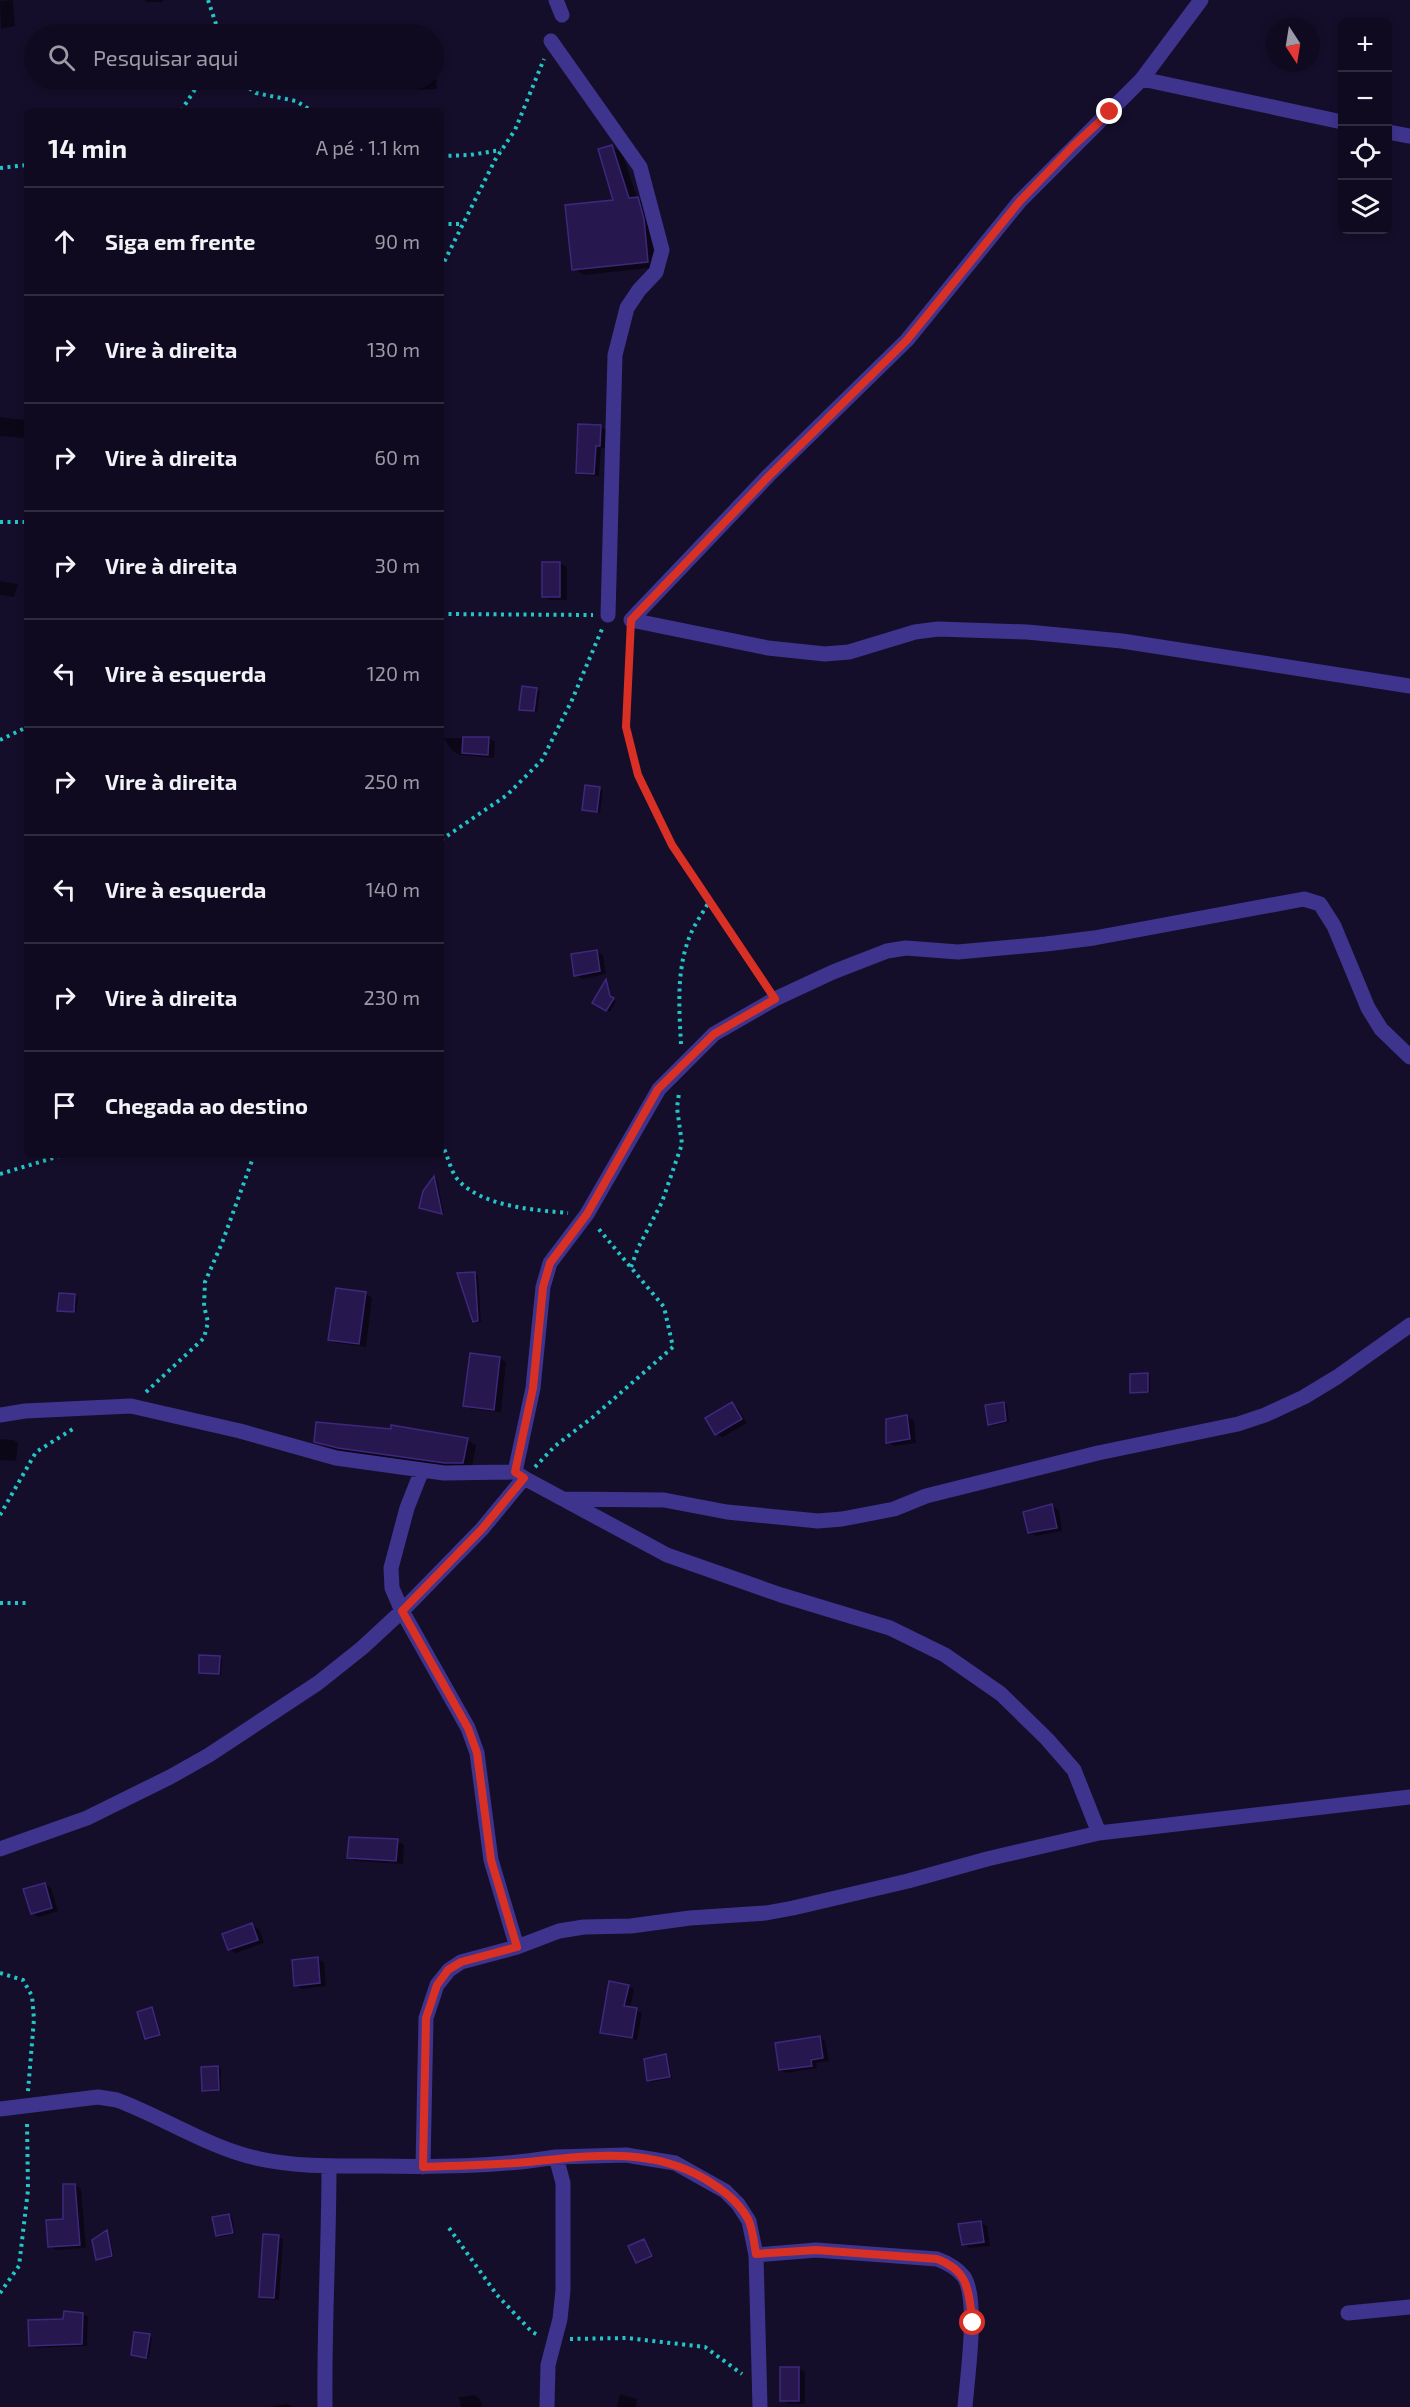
<!DOCTYPE html>
<html lang="pt">
<head>
<meta charset="utf-8">
<style>
  :root { --surface:#100a20; --page:#191329; --text:#f1f3f6; --muted:#9c9aa5; --line:#302b3e }
  body { margin:0; font-family:"Exo 2",sans-serif; background:var(--page); color:var(--text) }
  .controls { position:absolute; right:18px; top:18px; display:grid; overflow:hidden; border-radius:9px; box-shadow:0 3px 9px #0003 }
  .controls button { width:54px; height:54px; display:grid; place-items:center; padding:0; border:0; border-bottom:2px solid var(--line); background:var(--surface); color:var(--text); font:30px sans-serif }
  .compass { position:absolute; left:1266px; top:18px; width:54px; height:54px; border-radius:50%; background:var(--surface); box-shadow:0 3px 9px #0003; rotate:168deg }
  .stop { position:absolute; width:18px; height:18px; margin:-14px; border:4px solid #d93025; border-radius:50%; background:#fff }
  .stop.end { background:#d93025; border-color:#fff; box-shadow:0 2px 6px #0008 }
  .list { margin:0; padding:0; list-style:none }
  h2 { display:flex; justify-content:space-between; align-items:center; height:78px; margin:0; padding:0 24px; font-size:26px }
  h2 small { font-size:20px; font-weight:400; color:var(--muted) }
  .list li { display:grid; grid-template-columns:39px 1fr auto; gap:18px; align-items:center; box-sizing:border-box; height:108px; padding:0 24px; border-top:2px solid var(--line) }
  .list b { display:block; font-size:22px; white-space:nowrap }
  .list em { font-size:20px; font-style:normal; color:var(--muted) }
  .icon { flex:none; width:33px; height:33px; fill:none; stroke:currentColor; stroke-width:2; stroke-linecap:round; stroke-linejoin:round }
  .map { position:relative; flex:none; width:1410px; height:2407px; overflow:hidden }
  .search { position:absolute; background:var(--surface); box-shadow:0 3px 9px #0003; left:24px; top:24px; width:420px; height:66px; display:flex; align-items:center; gap:15px; box-sizing:border-box; padding:0 21px; border-radius:33px; color:var(--muted); font-size:22px }
  .panel { position:absolute; background:var(--surface); box-shadow:0 3px 9px #0003; left:24px; top:108px; width:420px; height:1050px; border-radius:9px }
  .map>svg:first-child { display:block }
</style>
</head>
<body>
<div class="map">
<svg width="1410" height="2407" viewBox="0 0 1410 2407">
  <rect width="100%" height="100%" fill="#150e2b"/>
  <path fill="#0007" d="M13,0L15,26L1,29L0,1Z
    M144,0H163V2H148Z
    M434,58L437,89L411,90L404,87V80H434Z
    M612,147L622,152L637,198L648,204L658,267L584,275L574,269L615,201Z
    M0,417L25,420L24,438L0,436Z
    M601,427L606,430L605,448H601L599,476L583,475L578,472Z
    M560,563L567,567V600H550L544,597L543,564Z
    M0,581L18,584L14,597L0,595Z
    M524,687L540,691L537,712L521,709Z
    M443,738H489L495,742L494,758L460,755L453,751Z
    M586,787L603,790L600,813L583,809Z
    M597,952L603,955L606,974L582,979L576,975Z
    M607,981L612,999L616,1001L610,1012L594,1003Z
    M435,1178L437,1179L444,1214L423,1209L424,1192Z
    M475,1274L478,1275L481,1322L477,1323L474,1321Z
    M60,1294L78,1297L76,1313L58,1310Z
    M366,1294L372,1298L366,1347L337,1343L330,1340Z
    M471,1355L500,1358L506,1362L501,1412L471,1409L465,1405Z
    M1148,1374L1150,1376V1393L1131,1392Z
    M1004,1403L1007,1405L1009,1422L992,1426L989,1424Z
    M732,1404L738,1408L747,1423L723,1437L716,1434Z
    M907,1417L914,1420L916,1443L894,1446L888,1442Z
    M0,1439L13,1440L18,1443L16,1461L0,1460Z
    M467,1440L476,1445L472,1467H455L348,1453L324,1446L315,1441Z
    M1052,1506L1059,1510L1062,1531L1036,1536L1029,1532Z
    M219,1658L222,1659L221,1675L200,1672Z
    M397,1841L404,1845L403,1864L355,1861L349,1857Z
    M45,1884L51,1888L58,1911L39,1917L32,1913Z
    M252,1925L259,1929L264,1943L236,1953L229,1949Z
    M317,1959L324,1962L326,1986L302,1989L295,1985Z
    M628,1986L634,1989L630,2008L642,2013L637,2040L607,2035L602,2032Z
    M152,2009L154,2011L162,2036L149,2040L146,2038Z
    M819,2037L825,2041L829,2061L816,2063L817,2068L786,2073L780,2070Z
    M666,2056L668,2058L672,2078L651,2082L649,2080Z
    M218,2067L221,2069V2091L206,2092L203,2090Z
    M75,2185L81,2189L86,2248L56,2250L49,2246L65,2220Z
    M229,2215L232,2217L235,2234L220,2237L217,2235Z
    M981,2223L987,2226L990,2246L970,2248L963,2244Z
    M107,2232L109,2234L114,2257L100,2260L98,2259Z
    M278,2237L283,2239L279,2300L266,2299L261,2296Z
    M644,2241L654,2257L640,2263L637,2262Z
    M83,2314L88,2317L87,2346L36,2348L30,2345L64,2321Z
    M135,2334L152,2337L149,2358L132,2354Z
    M799,2368L805,2372V2404H788L782,2400Z
    M620,2394L637,2399L636,2407H617Z
    M474,2395L480,2399L482,2407H461L459,2397Z
    M287,2404L293,2407H270Z"/>
  <path fill="#26184e" stroke="#3e277c" stroke-width="1.5" d="M612,145L629,198L638,197L644,219L648,262L572,270L565,205L613,200L598,149Z
    M578,424L601,425L600,446H596L594,474L576,473Z
    M542,562H560V597H542Z
    M522,686L537,688L534,711L519,710Z
    M463,737H489L488,755L462,753Z
    M585,785L600,787L597,812L582,810Z
    M597,950L600,971L574,976L571,954Z
    M606,979L610,996L614,998L606,1011L592,1003Z
    M434,1176L442,1214L419,1208L423,1191Z
    M475,1272L478,1321L473,1322L457,1273Z
    M336,1288L366,1292L359,1344L328,1340Z
    M59,1293L75,1294L74,1312L57,1311Z
    M470,1353L500,1357L494,1410L463,1406Z
    M1148,1373V1392L1130,1393V1374Z
    M732,1402L742,1419L715,1435L705,1418Z
    M1004,1402L1006,1421L988,1425L985,1405Z
    M907,1415L910,1439L886,1443V1419Z
    M316,1422L391,1429V1425L468,1438L463,1463H445L338,1448L314,1442Z
    M1052,1504L1057,1528L1028,1533L1023,1512Z
    M199,1655L220,1656L219,1674L199,1673Z
    M349,1837L398,1839L396,1861L347,1858Z
    M45,1883L52,1908L31,1914L23,1889Z
    M252,1923L258,1940L228,1950L222,1934Z
    M318,1957L320,1983L294,1986L292,1960Z
    M609,1981L629,1985L624,2006L637,2008L632,2038L600,2033Z
    M152,2007L160,2035L145,2039L137,2012Z
    M820,2036L823,2058L811,2060L812,2066L779,2070L775,2043Z
    M666,2054L670,2077L647,2081L644,2059Z
    M218,2066L219,2090L202,2091L201,2067Z
    M63,2184H75L80,2245L48,2247L46,2220L63,2219Z
    M229,2214L233,2233L216,2236L212,2217Z
    M981,2221L984,2242L962,2245L958,2224Z
    M107,2230L112,2256L96,2260L92,2240Z
    M263,2234L279,2235L274,2298L259,2297Z
    M644,2239L652,2256L636,2263L628,2246Z
    M64,2311L83,2313L82,2344L29,2346L28,2320L63,2319Z
    M134,2332L150,2334L146,2358L131,2355Z
    M780,2367H799V2401H780Z"/>
  <g fill="none" stroke-linecap="round" stroke-linejoin="round">
    <path stroke="#23c6c7" stroke-width="4" stroke-dasharray="3 4.5" stroke-linecap="butt" d="M208,0L218,30L217,34
      M237,80L256,93L296,101L312,111
      M181,111L201,80
      M441,156L470,155L501,150
      M0,168L27,165
      M441,224H462
      M441,268L495,160L515,130L544,59
      M0,522H27
      M441,614L593,615
      M630,637L626,727L638,775L672,845L767,987
      M0,740L27,727
      M441,840L507,795L542,760L572,700L602,629
      M681,1044C679,1007 676,968 691,933C696,922 704,911 710,900
      M441,1143C448,1154 450,1172 459,1181C484,1207 535,1210 568,1213
      M0,1174L63,1155
      M631,1267L638,1248L662,1202L682,1144L677,1108L679,1093
      M146,1392L204,1338L208,1322L204,1306L205,1282L222,1243L254,1155
      M535,1467L555,1446L593,1417L673,1347L664,1307L597,1227
      M0,1515L36,1452L76,1427
      M0,1603H30
      M0,1973L23,1980L32,1996L34,2019L28,2091
      M449,2228L497,2295L532,2332L540,2336
      M0,2293L19,2266L28,2190L27,2122
      M570,2339L627,2338L705,2347L742,2374"/>
    <path stroke="#3e348e" stroke-width="15" d="M556,0L562,15
      M551,41L640,167L662,250L656,272L639,290L627,308L615,355L608,615
      M1142,79L1342,122
      M1388,132L1410,136
      M631,620L769,475L907,340L1020,201L1142,79L1201,0
      M631,620L768,648L825,654L849,652L915,632L938,629L1027,632L1122,641L1410,686
      M0,1415L25,1411L131,1406L240,1431L336,1458L444,1473L515,1472
      M422,1470L407,1508L391,1568L392,1588L402,1611L482,1529L524,1478L515,1472L533,1388L543,1287L550,1263L587,1214L659,1089L714,1034L775,999L833,972L887,951L906,948L958,952L1046,944L1094,938L1304,899L1320,904L1334,926L1368,1008L1381,1029L1410,1057
      M524,1478L667,1555L781,1595L890,1628L945,1655L1001,1694L1047,1739L1074,1770L1099,1833
      M563,1499L664,1500L727,1512L818,1521L842,1519L894,1509L926,1496L1098,1453L1238,1424L1265,1415L1304,1397L1337,1377L1410,1325
      M0,1849L87,1818L170,1777L209,1755L318,1683L362,1648L402,1611L468,1728L477,1753L491,1860L517,1947
      M0,2109L98,2097L117,2100C165,2118 209,2148 260,2159C297,2167 336,2166 374,2166C434,2167 496,2167 556,2157
      M423,2167L426,2018L437,1985L449,1970L461,1962L517,1947L559,1931L584,1927L631,1926L690,1918L766,1913L793,1908L908,1881L987,1859L1099,1833L1410,1797
      M756,2255L816,2250L937,2259C948,2263 957,2268 964,2277C979,2300 967,2378 965,2407
      M1348,2313L1410,2307
      M325,2407C324,2326 329,2246 329,2166
      M547,2407L548,2365L560,2319L563,2290V2183L556,2157L626,2155L675,2163L725,2191L738,2204L749,2221L756,2255L760,2407"/>
  </g>
  <g fill="none" stroke-linecap="round" stroke-linejoin="round">
    <path stroke="#d93025" stroke-width="8" d="M973,2323C968,2292 970,2271 937,2259L816,2250L756,2254C754,2243 753,2229 748,2219C738,2201 723,2190 705,2179C649,2146 590,2156 528,2162C493,2165 458,2166 423,2167L426,2018L437,1985L448,1970L461,1962L517,1947L491,1860L477,1753L468,1728L402,1611L482,1529L524,1478L515,1472L533,1388L543,1287L550,1263L587,1214L658,1089L714,1034L775,999L672,845L638,775L626,727L631,620L769,476L907,340L1020,201L1073,146L1110,112"/>
  </g>
</svg>
<div class="controls">
<button>+</button>
<button>−</button>
<button><svg class="icon" aria-label="locate" viewBox="0 0 24 24"><circle cx="12" cy="12" r="6"/><path d="M12 2v4M12 18v4M2 12h4M18 12h4"/></svg></button>
<button><svg class="icon" aria-label="layers" viewBox="0 0 24 24"><path d="M12 4l9 5-9 5-9-5zM3 14l9 5 9-5"/></svg></button>
</div>
<svg class="compass" viewBox="-18 -18 36 36"><path d="M0-13l5 13h-10z" fill="#e53935"/><path d="M0 13l5-13h-10z" fill="#9c9aa5"/></svg>
<div class="stop" style="left:973px;top:2323px"></div>
<div class="stop end" style="left:1110px;top:112px"></div>
<div class="search"><svg class="icon" aria-label="search" viewBox="0 0 24 24"><circle cx="10" cy="10" r="6"/><path d="M15 15l6 6"/></svg>Pesquisar aqui</div>
<section class="panel">
<h2>14 min<small>A pé · 1.1 km</small></h2>
<ul class="list">
<li><svg class="icon" aria-label="ahead" viewBox="0 0 24 24"><path d="M12 20V5M6 11l6-6 6 6"/></svg><div><b>Siga em frente</b></div><em>90 m</em></li>
<li><svg class="icon" aria-label="right" viewBox="0 0 24 24"><path d="M7 20v-9h11M14 6l5 5-5 5"/></svg><div><b>Vire à direita</b></div><em>130 m</em></li>
<li><svg class="icon" aria-label="right" viewBox="0 0 24 24"><path d="M7 20v-9h11M14 6l5 5-5 5"/></svg><div><b>Vire à direita</b></div><em>60 m</em></li>
<li><svg class="icon" aria-label="right" viewBox="0 0 24 24"><path d="M7 20v-9h11M14 6l5 5-5 5"/></svg><div><b>Vire à direita</b></div><em>30 m</em></li>
<li><svg class="icon" aria-label="left" viewBox="0 0 24 24"><path d="M17 20v-9H6M10 6l-5 5 5 5"/></svg><div><b>Vire à esquerda</b></div><em>120 m</em></li>
<li><svg class="icon" aria-label="right" viewBox="0 0 24 24"><path d="M7 20v-9h11M14 6l5 5-5 5"/></svg><div><b>Vire à direita</b></div><em>250 m</em></li>
<li><svg class="icon" aria-label="left" viewBox="0 0 24 24"><path d="M17 20v-9H6M10 6l-5 5 5 5"/></svg><div><b>Vire à esquerda</b></div><em>140 m</em></li>
<li><svg class="icon" aria-label="right" viewBox="0 0 24 24"><path d="M7 20v-9h11M14 6l5 5-5 5"/></svg><div><b>Vire à direita</b></div><em>230 m</em></li>
<li><svg class="icon" aria-label="arrive" viewBox="0 0 24 24"><path d="M6 21V4h12l-3 4 3 4H6"/></svg><div><b>Chegada ao destino</b></div></li>
</ul>
</section>
</div>
</body>
</html>
